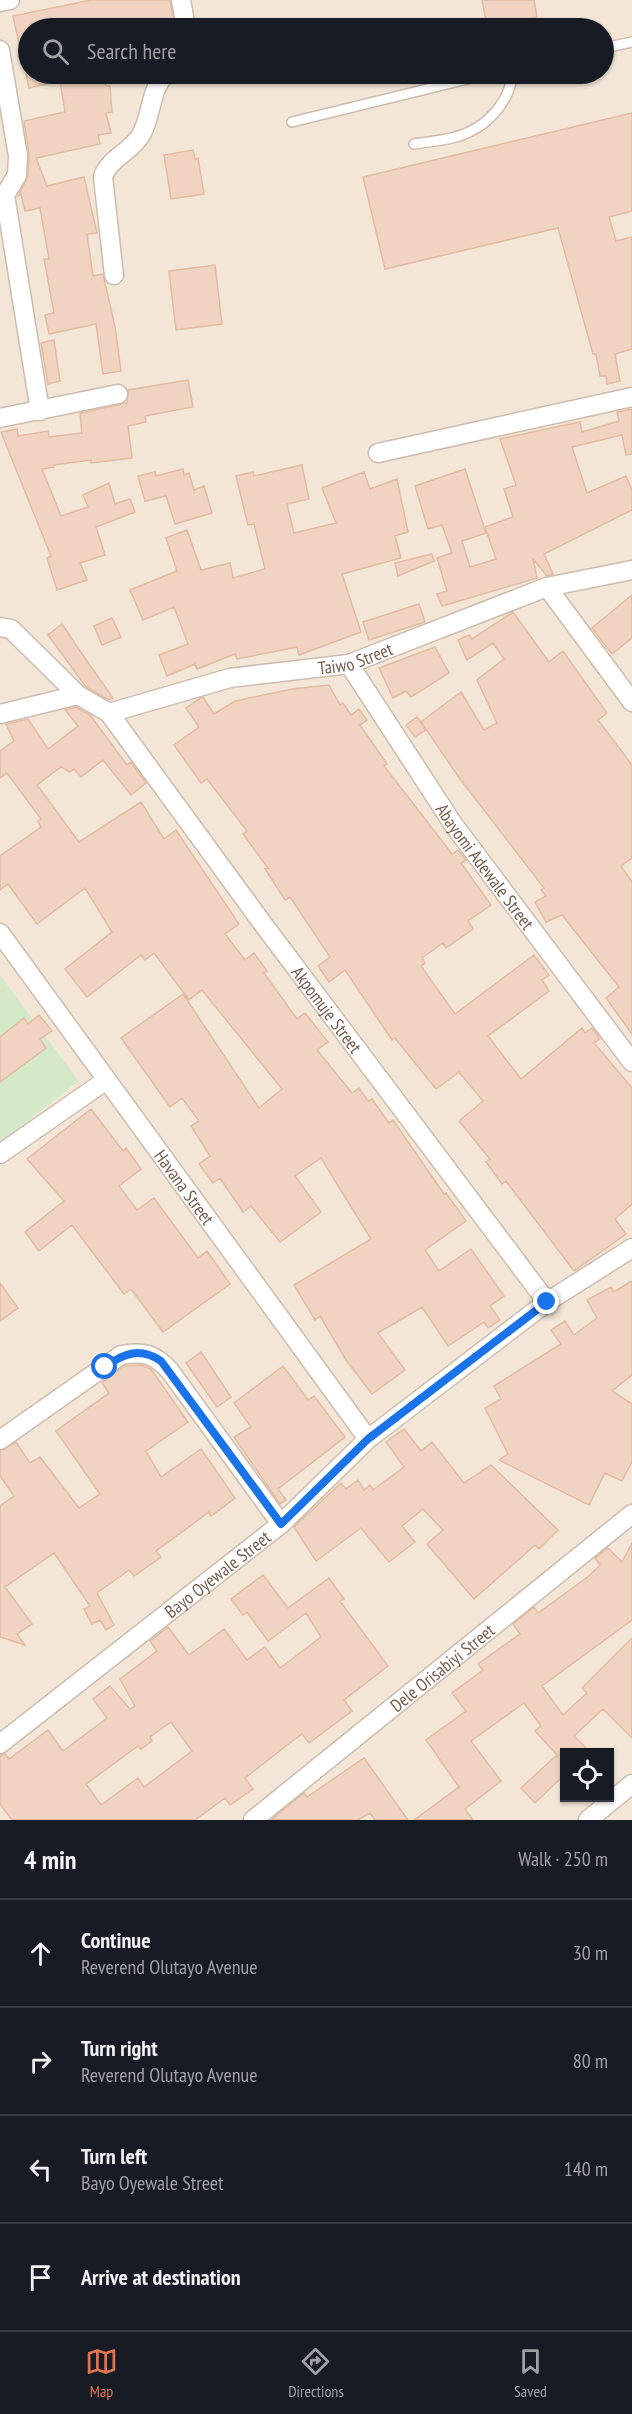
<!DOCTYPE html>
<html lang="en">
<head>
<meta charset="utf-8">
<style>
  :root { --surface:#171b24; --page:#20242c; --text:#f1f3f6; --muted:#9ea1a6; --line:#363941; --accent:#e17352 }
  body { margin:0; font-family:"PT Sans Narrow",sans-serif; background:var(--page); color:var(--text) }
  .controls { position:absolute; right:18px; bottom:18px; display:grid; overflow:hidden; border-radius:0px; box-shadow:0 2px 4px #0004 }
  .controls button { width:54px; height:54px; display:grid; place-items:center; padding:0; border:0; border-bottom:2px solid var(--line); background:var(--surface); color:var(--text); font:30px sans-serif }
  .stop { position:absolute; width:18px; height:18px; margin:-14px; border:4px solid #1a73e8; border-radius:50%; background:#fff }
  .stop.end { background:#1a73e8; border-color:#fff; box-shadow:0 2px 6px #0008 }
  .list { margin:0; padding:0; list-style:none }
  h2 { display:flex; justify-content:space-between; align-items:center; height:78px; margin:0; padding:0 24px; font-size:26px }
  h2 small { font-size:20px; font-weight:400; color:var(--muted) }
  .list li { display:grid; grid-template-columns:39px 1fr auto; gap:18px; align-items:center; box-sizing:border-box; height:108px; padding:0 24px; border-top:2px solid var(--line) }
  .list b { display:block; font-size:22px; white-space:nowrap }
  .list p { margin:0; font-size:20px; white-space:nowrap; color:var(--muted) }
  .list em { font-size:20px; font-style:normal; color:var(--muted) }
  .icon { flex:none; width:33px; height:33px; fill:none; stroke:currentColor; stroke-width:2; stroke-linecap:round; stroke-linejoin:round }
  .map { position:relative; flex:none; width:632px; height:1820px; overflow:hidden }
  .search { position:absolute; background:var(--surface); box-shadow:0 2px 4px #0004; left:18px; right:18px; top:18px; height:66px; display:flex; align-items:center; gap:15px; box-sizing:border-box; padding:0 21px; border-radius:33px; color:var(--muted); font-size:22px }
  .sheet { height:510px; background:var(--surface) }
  nav { display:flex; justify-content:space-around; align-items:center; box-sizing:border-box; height:84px; border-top:2px solid var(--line); background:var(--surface); font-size:16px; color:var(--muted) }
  nav a { display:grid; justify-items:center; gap:3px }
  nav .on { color:var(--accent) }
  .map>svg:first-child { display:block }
</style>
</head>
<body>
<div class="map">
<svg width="632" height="1820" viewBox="0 0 632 1820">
  <rect width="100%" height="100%" fill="#fcf4e8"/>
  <path fill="#f3e6d7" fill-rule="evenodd" d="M0,0H632V1820H0V1143L79,1081L0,975ZM28,28H604V74H28ZM564,1752H610V1798H564Z"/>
  <path fill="#d4e9c7" d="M0,975L79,1081L0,1143Z"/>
  <path fill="#f0d4c1" stroke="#e3bba1" stroke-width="1.5" fill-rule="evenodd" d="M91,0H170L175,28H28V60L23,61L13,16Z
    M482,0H534L537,17L487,26Z
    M26,74H99L100,77L104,76L106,86H110L112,112L106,113L111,133L98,135L100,144L36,158L47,186L84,177L97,233L87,234L93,276L103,274L115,327L121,371L103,374L96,324L49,334L45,315L54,313L44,259H49L40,208L25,211L21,194L18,196L28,176L29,154L24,121L65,112L60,81L29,88Z
    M632,113V211L609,217L616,241L632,237V349L615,354L620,381L607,384L606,376H600L596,354H593L558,228L385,269L363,177Z
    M193,150L195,159L198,158L204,194L171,199L164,155Z
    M215,265L222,324L176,330L169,271Z
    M54,340L60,381L48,384L41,343Z
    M188,380L193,407L145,416L146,422L128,426L132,458L91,463V460L54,465V467L42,469L61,516L88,507L83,495L109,483L115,504L130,499L135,512L96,527L105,555L80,563L87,580L57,590L47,558L51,556L1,432L17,429L18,436L48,431L49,437L82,433L80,413L127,403L128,390Z
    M632,409V454L626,455L622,435L572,447L587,493L626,476L632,490V510L544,554L553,574L547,576L533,559L537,578L442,606L437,594L447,591L437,558L452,553L442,525L428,529L415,486L465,469L486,533L462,541L470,567L496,559L485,527L513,517L504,489L516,485L500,439L580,422L582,432L619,421L617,412Z
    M302,465L309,499L287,504L294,533L336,523L322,488L364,472L370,489L397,479L408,532L395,536L401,558L342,574L361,632L299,655L297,647L237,659L235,654L197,669L195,664L167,676L159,655L188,644L174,607L143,620L130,590L177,571L166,538L187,530L201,570L230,563L233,578L265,569L254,524L248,525L236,476L253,472L254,476Z
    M183,469L184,475L189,473L194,490L204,486L212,513L175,524L166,496L145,501L138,476L155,472L156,476Z
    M432,554L434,561L398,576L395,563Z
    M632,595V638L612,654L592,628Z
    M419,604L425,622L369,640L363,622Z
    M513,612L549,662L563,651L607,713L598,720L632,765V858L621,866L632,882V1034L606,998L619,987L562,915L546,922L535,902L546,896L541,890L544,888L460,779L421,722L461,692L484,730L497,723L477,680L504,659L493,643L467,660L458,640L469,635L472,639Z
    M112,618L121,637L102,645L94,626Z
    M62,624L82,654L113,698L109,700L86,687L48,635Z
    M435,647L449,673L411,697L406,691L393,698L379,668Z
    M329,685L340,705L343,703L351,715L359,709L367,720L360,725L387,764L384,766L452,854L458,850L466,860L461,863L491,905L468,921L473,929L446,948L443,943L422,958L425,963L421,966L455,1014L534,955L549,975L542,980L549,991L488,1036L521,1079L582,1028L585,1033L592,1028L600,1039L594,1043L632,1088V1204L615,1219L626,1234L574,1271L506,1181L502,1184L486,1162L490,1159L459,1121L483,1101L459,1072L436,1089L395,1038L392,1040L345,970L329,982L318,966L330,957L290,897L285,900L265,869L268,868L243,834L247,831L207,779L201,783L174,745L199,727L186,708L201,698L203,697L214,714L235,701L292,689Z
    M76,707L90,715L127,765L131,762L146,783L131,795L103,760L81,777L74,769L70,772L61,767L37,785L79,842L141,802L164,839L176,830L239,924L225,934L245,960L254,953L267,971L264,973L297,1019L305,1013L328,1042L317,1050L352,1093L359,1088L368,1101L372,1099L389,1123L393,1120L444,1194L446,1193L466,1221L425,1250L439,1271L471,1249L504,1296L490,1306L500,1320L488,1328L484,1322L448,1346L422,1307L378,1333L405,1370L372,1394L346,1360L320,1316L315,1320L294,1285L371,1239L321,1158L295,1176L321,1212L280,1242L251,1206L243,1212L220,1178L213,1183L199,1164L210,1156L191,1126L199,1121L182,1098L170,1107L121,1038L183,994L259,1108L282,1089L202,990L189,1000L154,953L145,960L141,955L87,997L65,969L112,932L85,888L37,924L8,884L0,890V856L41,827L38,821L41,819L7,773L0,778V751L14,741L6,724L28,719L48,749L78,726L65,710Z
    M417,717L426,730L415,737L406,725Z
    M39,1015L52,1031L40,1039L46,1048L0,1082V1037L24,1018L28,1024Z
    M91,1109L123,1151L126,1148L141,1169L119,1186L137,1210L154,1198L198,1258L207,1251L230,1284L163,1332L131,1289L124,1294L72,1225L39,1251L25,1232L64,1201L27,1159Z
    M632,1281V1375L612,1391L632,1404V1462L622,1481L605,1473L589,1505L499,1460L508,1454L485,1408L501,1399L494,1386L561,1344L551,1330L565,1321L574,1335L597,1318L587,1300L611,1287L614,1292Z
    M0,1283L18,1308L0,1321Z
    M201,1352L231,1397L217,1407L186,1363Z
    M141,1365L151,1369L188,1422L146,1451L161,1477L201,1449L235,1498L211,1516L209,1512L156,1551L161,1557L134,1576L129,1570L97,1593L114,1625L106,1630L100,1620L92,1624L84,1609L90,1606L54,1553L5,1587L32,1624L17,1634L25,1645L0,1637V1506L14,1496L0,1476V1451L16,1442L30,1463L40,1457L79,1508L100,1494L56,1431L109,1393L102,1383L112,1375L125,1366Z
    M283,1366L308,1400L314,1396L345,1437L278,1489L286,1500L280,1504L234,1437L251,1427L234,1403Z
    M404,1429L421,1451L432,1442L464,1483L491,1465L558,1530L539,1549L535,1545L474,1599L427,1544L443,1530L423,1509L402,1526L415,1542L389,1562L361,1528L316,1561L294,1527L341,1483L346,1489L358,1480L364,1490L370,1485L373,1490L404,1467L386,1442Z
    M632,1543V1620L542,1686L563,1715L587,1693L582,1688L632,1638V1738L603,1709L574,1736L590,1752H564V1775L535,1803L521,1788L557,1755L535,1731L541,1726L524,1703L471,1741L501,1781L465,1809L473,1820H414L459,1787L426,1740L466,1711L452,1693L483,1670L478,1664L520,1634L513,1624L534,1607L538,1613L589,1576L600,1565L595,1558L608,1548L622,1562Z
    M263,1575L288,1608L329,1578L344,1599L340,1601L388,1666L344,1700L352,1711L309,1743L302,1734L291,1742L245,1778L253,1789L230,1805L225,1798L195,1820H12L0,1804V1755L5,1754L9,1759L48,1730L63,1751L107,1718L93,1699L110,1686L130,1709L135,1706L120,1679L157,1651L150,1641L168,1627L189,1655L224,1629L247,1660L265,1647L280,1668L321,1637L306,1613L268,1641L247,1612L243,1615L231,1599ZM171,1722L192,1751L144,1787L138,1778L101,1805L86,1784L138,1746L141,1749L152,1741L150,1737Z
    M364,1758L408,1820H375L370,1813L358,1820H271L304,1793L307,1797Z"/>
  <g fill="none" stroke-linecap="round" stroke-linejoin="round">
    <g stroke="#cebcae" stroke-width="12">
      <path id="lane" d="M604,48L632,42
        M292,122L488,74
        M414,144C431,141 454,140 469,132C491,122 511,98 512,74"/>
    </g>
    <g stroke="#cebcae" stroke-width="21">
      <g id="street">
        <path d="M181,0L186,28"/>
        <path d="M0,2L10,0"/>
        <path d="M0,50L18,156L17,175L5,195L40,411"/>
        <path d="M114,275L103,177C109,158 131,152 141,135C152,116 150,88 166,74"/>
        <path d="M0,418L118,394"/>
        <path d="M378,453L632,397"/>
        <path d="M547,587L632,702"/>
        <path id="s1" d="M0,627L11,629L78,695L109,713L230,678L349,664L547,587L632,570"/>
        <path id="s2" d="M349,664L453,824L632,1062"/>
        <path id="s3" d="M109,713L263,924L547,1302"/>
        <path d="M0,714L78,695"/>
        <path id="s4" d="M0,933L368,1439"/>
        <path d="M0,1154L105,1081"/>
        <path d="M0,1440L121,1355C143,1351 155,1354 170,1371L281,1524"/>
        <path id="s5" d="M0,1744L281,1524L368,1439L547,1302L632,1248"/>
        <path id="s6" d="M253,1820L632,1514"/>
        <path d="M588,1820L632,1784"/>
      </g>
    </g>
    <use href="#lane" stroke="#fff" stroke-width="9"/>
    <use href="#street" stroke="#fff" stroke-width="18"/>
  </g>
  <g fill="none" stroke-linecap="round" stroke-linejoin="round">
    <path stroke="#1a73e8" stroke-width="8" d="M105,1367C124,1353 140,1347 161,1361L281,1524L368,1439L547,1302"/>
  </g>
  <g text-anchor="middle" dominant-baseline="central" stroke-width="4.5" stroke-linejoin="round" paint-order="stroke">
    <g font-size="18" fill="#755b4d" stroke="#fef8ef">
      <text stroke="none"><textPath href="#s1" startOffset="394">Taiwo Street</textPath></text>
      <text stroke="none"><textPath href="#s2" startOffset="244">Abayomi Adewale Street</textPath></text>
      <text stroke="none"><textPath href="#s3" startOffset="368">Akpomuje Street</textPath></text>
      <text stroke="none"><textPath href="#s4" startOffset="314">Havana Street</textPath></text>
      <text stroke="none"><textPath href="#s5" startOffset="276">Bayo Oyewale Street</textPath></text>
      <text stroke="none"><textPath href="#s6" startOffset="243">Dele Orisabiyi Street</textPath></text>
    </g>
  </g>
</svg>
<div class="controls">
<button><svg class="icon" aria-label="locate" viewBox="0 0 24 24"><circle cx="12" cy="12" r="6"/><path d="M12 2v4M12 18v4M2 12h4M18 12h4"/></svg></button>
</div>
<div class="stop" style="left:105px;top:1367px"></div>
<div class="stop end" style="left:547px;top:1302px"></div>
<div class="search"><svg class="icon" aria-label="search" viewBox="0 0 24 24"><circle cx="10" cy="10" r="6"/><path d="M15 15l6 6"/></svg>Search here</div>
</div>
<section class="sheet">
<h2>4 min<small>Walk · 250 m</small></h2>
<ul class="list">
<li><svg class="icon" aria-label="ahead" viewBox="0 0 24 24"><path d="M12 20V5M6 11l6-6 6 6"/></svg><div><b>Continue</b><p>Reverend Olutayo Avenue</p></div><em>30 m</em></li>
<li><svg class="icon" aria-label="right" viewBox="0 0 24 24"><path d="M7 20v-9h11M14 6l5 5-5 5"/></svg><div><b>Turn right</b><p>Reverend Olutayo Avenue</p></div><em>80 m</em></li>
<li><svg class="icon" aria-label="left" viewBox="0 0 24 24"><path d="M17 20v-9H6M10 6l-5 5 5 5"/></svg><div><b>Turn left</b><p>Bayo Oyewale Street</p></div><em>140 m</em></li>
<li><svg class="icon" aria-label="arrive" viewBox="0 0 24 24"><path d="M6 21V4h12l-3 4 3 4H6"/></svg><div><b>Arrive at destination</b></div></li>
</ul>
</section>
<nav>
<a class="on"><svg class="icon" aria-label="map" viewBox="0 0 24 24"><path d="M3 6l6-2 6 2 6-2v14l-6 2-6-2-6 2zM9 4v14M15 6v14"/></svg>Map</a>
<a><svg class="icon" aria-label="directions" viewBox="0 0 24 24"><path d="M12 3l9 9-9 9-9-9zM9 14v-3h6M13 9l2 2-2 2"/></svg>Directions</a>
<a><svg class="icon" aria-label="saved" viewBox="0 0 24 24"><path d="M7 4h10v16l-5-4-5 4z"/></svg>Saved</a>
</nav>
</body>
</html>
